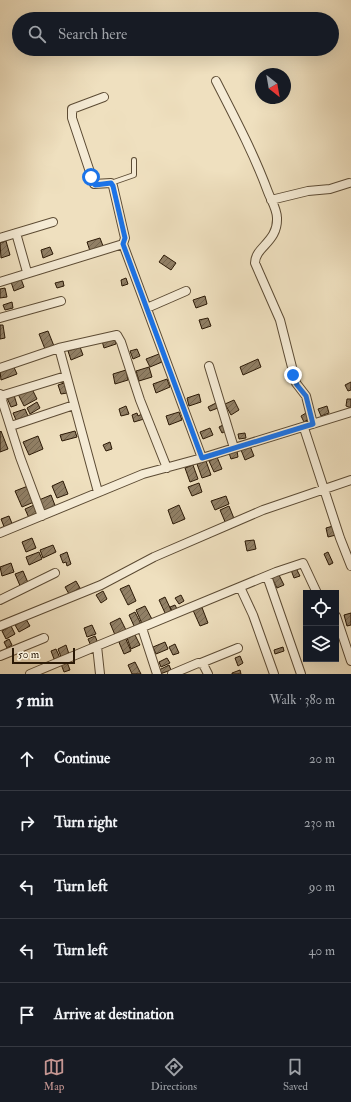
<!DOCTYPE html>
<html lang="en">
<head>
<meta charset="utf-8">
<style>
  :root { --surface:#171b24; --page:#242831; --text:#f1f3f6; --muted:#9ea1a6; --line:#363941; --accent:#c59692 }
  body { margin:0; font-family:"IM FELL Double Pica",serif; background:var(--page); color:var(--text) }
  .controls { position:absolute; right:12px; bottom:12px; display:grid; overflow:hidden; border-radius:0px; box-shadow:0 4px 16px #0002 }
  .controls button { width:36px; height:36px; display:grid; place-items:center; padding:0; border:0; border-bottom:1px solid var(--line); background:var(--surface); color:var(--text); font:20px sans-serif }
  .compass { position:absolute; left:255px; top:68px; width:36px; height:36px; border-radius:50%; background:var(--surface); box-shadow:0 4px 16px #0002; rotate:149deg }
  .scale { position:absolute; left:12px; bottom:10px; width:63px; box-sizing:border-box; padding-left:4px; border:2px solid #2b1906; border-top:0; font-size:11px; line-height:14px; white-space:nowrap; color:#2b1906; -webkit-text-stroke:3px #f5ebd5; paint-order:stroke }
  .stop { position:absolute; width:12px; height:12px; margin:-9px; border:3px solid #1a73e8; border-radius:50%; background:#fff }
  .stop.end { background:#1a73e8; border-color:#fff; box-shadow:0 1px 4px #0008 }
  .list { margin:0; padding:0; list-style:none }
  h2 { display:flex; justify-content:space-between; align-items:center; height:52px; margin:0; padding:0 16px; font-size:17px }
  h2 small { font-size:13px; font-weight:400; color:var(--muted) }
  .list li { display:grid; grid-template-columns:26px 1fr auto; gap:12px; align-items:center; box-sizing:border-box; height:64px; padding:0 16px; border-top:1px solid var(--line) }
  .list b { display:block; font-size:15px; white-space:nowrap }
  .list em { font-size:13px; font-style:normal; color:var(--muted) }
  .icon { flex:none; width:22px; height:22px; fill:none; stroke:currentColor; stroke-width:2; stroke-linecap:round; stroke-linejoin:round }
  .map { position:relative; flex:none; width:351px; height:674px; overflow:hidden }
  .search { position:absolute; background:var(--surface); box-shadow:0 4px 16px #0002; left:12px; right:12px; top:12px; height:44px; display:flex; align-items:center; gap:10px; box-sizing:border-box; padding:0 14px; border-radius:22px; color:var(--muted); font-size:15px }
  .sheet { height:372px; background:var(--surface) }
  nav { display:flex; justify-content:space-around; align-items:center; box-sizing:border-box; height:56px; border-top:1px solid var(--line); background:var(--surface); font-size:11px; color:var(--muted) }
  nav a { display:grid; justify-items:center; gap:2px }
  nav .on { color:var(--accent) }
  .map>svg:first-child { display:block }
</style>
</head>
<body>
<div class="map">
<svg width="351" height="674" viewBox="0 0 351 674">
  <defs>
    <pattern id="building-hatch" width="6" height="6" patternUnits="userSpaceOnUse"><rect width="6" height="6" fill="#918066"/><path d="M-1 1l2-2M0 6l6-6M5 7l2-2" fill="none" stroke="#776852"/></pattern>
  </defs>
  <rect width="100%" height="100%" fill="#efe0bf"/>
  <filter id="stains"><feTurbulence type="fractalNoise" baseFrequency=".005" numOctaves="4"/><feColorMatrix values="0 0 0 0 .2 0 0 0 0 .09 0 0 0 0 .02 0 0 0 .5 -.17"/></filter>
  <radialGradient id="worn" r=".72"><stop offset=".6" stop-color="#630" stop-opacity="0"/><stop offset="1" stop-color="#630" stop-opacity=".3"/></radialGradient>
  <path fill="url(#building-hatch)" stroke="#2b1906" d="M100,238L103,246L90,251L87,242Z
    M6,241L10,255L1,258L0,243Z
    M50,247L53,254L43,258L41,250Z
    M164,255L176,263L171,270L159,262Z
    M126,278L128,284L122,286L121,280Z
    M21,279L24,287L14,291L11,282Z
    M63,281L64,286L57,288L55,283Z
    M5,288L7,297L0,298V289Z
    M205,296L207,304L196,308L193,300Z
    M12,302L13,308L5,310L3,305Z
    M208,318L211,326L202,329L199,320Z
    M0,325H3L5,338L0,339Z
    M48,331L54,346L45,349L39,334Z
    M115,338L116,344L104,348L102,341Z
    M80,347L83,355L71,360L68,351Z
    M137,349L140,356L133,359L130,351Z
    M159,354L162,362L150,367L146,359Z
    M258,359L261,367L243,375L240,367Z
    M13,365L17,374L1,380L0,371Z
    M149,367L152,377L139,381L136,371Z
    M126,370L128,380L115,384L113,374Z
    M167,379L170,387L156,393L153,384Z
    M351,382V390L348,391L345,385Z
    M64,383L67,393L61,394L58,385Z
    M31,387L37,399L24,406L18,394Z
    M199,394L201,402L189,406L187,398Z
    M14,395L17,405L11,407L7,398Z
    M347,399H351V408L346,406Z
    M234,400L239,410L231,415L225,404Z
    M37,402L40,408L30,414L27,408Z
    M216,403L218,408L210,411L208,407Z
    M126,406L129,414L121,416L119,409Z
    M327,406L329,413L321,416L318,409Z
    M25,409L28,416L16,420L13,413Z
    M179,412L182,420L169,425L166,416Z
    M137,413L138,416L142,414L144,419L134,422L132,415Z
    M306,413L309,419L304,422L301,416Z
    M223,425L226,431L222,433L219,427Z
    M210,428L213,435L203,439L200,432Z
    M1,431L8,449L0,452V432Z
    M75,431L77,437L62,441L60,435Z
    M245,433L246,438L239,439L238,434Z
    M38,436L43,449L29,455L23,442Z
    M110,442L112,449L106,451L103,445Z
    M250,446L254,456L245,460L241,450Z
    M237,451L238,457L231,459L229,453Z
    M217,457L222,469L214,472L209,461Z
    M206,461L211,475L202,478L197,464Z
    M193,465L198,479L190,482L185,468Z
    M63,481L68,494L57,498L52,486Z
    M199,483L202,492L192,496L188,487Z
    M28,486L34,502L22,507L15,491Z
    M51,495L56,508L44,512L39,500Z
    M226,496L229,504L215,510L211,501Z
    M34,505L38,515L29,518L25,509Z
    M179,505L185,519L173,524L168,510Z
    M229,506L235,521L226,524L220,510Z
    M9,516L13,526L5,529L1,519Z
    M333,526L336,535L328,537L326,528Z
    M32,538L36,548L26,552L22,542Z
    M254,540L256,549L247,551L245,541Z
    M53,545L56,552L43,558L40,550Z
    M39,552L42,559L29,565L26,557Z
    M67,552L71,564L67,566L66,562L63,563L60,555Z
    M328,552L333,563L329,565L324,554Z
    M11,563L14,572L2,576L0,567Z
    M296,568L300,576L294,578L291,570Z
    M23,571L29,585L21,588L15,574Z
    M279,575L284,585L277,588L272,578Z
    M76,581L80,588L69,594L65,587Z
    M129,585L136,601L128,605L120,589Z
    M103,591L107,599L101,603L96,595Z
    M181,595L184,601L179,604L175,598Z
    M165,597L172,612L166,615L159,600Z
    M175,605L177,609L172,611L170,607Z
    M201,605L208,623L200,626L192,608Z
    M145,606L153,621L143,626L136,610Z
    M135,612L142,626L135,628L129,615Z
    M351,613V625L347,626L344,615Z
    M120,618L126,630L115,635L110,623Z
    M26,619L30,626L19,632L15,625Z
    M92,625L96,634L87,637L84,628Z
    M11,626L15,634L6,639L2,631Z
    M135,635L140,645L131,649L127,638Z
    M95,636L98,643L91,646L88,639Z
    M125,637L131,651L124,654L118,640Z
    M9,639L12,645L7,648L4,642Z
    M165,642L168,649L156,654L153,647Z
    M175,644L179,653L173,655L169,647Z
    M66,645L69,654L61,657L58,649Z
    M283,647L284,651L275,654L274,650Z
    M56,649L60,658L54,659L51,651Z
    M240,656L243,663L238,666L235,658Z
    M167,658L170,663L161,667L159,662Z
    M67,662L70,670L64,672L61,664Z
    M135,662L141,674H132L128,665Z
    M169,665L171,670L160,674L159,670Z
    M240,670L241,674H232V673Z"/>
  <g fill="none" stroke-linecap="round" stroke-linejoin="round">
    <g stroke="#5c4b34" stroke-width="6">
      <path id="lane" d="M111,183L134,175V160"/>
    </g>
    <g stroke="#5c4b34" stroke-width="10">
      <path id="street" d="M216,81C235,118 254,154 268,192C271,200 277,209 277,218C278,242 255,247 255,263L280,320L296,383L306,396L313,424
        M104,97L72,109V118L94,184L111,183L113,186L125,238L123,244L202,458
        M271,200L308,191L330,189L349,183
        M16,233L27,272
        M0,238L53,222
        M0,282L123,244
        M147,308L186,291
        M0,318L61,301
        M59,348L98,492
        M209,366L234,448
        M0,368L59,348L117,335L121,342L140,400L167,468
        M0,394L20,457L42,516
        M1,396L66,376
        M11,426L74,405
        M304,428L340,538L351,566
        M0,533L143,474L202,458L351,412
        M267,576L301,674
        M240,587L253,615L274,674
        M0,600L55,573
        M336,616L351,661
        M0,626L101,585L154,557L263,510L351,480
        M142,628L157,674
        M97,646L276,572L303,563L317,593
        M0,656L44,638
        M201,663L238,648
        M30,674L97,646L100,674
        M172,674L198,663L203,664L208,674"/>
    </g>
    <use href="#lane" stroke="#f5ebd5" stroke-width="4"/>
    <use href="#street" stroke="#f5ebd5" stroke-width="8"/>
  </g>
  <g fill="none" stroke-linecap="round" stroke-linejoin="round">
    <path stroke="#1a73e8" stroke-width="5" d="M91,177L95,185L111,183L113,186L125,238L123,244L202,458L313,424L306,396L297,385L293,375"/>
  </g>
  <rect width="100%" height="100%" filter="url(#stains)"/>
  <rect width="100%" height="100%" fill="url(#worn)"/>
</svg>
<div class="controls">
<button><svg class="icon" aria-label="locate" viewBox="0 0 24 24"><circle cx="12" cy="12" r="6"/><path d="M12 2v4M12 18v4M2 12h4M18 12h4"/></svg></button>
<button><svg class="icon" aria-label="layers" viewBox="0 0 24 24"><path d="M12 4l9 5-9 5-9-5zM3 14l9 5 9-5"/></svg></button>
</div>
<svg class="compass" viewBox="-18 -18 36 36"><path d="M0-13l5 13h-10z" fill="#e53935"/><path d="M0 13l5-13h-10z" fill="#9ea1a6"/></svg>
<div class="scale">50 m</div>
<div class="stop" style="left:91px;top:177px"></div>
<div class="stop end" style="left:293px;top:375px"></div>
<div class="search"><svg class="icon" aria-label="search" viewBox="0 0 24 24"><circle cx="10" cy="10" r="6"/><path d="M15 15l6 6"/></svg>Search here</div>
</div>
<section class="sheet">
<h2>5 min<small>Walk · 380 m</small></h2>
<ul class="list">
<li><svg class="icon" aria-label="ahead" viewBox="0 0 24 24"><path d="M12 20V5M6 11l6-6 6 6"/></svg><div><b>Continue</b></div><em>20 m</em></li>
<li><svg class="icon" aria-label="right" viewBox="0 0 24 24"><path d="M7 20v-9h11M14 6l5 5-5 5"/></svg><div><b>Turn right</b></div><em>230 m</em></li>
<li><svg class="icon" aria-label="left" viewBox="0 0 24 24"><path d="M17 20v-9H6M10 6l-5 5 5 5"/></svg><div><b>Turn left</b></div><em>90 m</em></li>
<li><svg class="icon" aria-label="left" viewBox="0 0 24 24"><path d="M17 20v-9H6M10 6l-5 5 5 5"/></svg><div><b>Turn left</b></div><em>40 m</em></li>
<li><svg class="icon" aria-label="arrive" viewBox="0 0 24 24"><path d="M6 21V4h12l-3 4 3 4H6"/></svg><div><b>Arrive at destination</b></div></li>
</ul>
</section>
<nav>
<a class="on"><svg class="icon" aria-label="map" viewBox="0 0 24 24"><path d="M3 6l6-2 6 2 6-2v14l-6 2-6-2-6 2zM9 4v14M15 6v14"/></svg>Map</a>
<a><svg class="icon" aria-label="directions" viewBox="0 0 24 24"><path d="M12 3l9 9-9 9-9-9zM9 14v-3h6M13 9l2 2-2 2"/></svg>Directions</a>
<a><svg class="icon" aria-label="saved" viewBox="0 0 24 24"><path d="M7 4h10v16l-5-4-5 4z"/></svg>Saved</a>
</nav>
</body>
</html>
